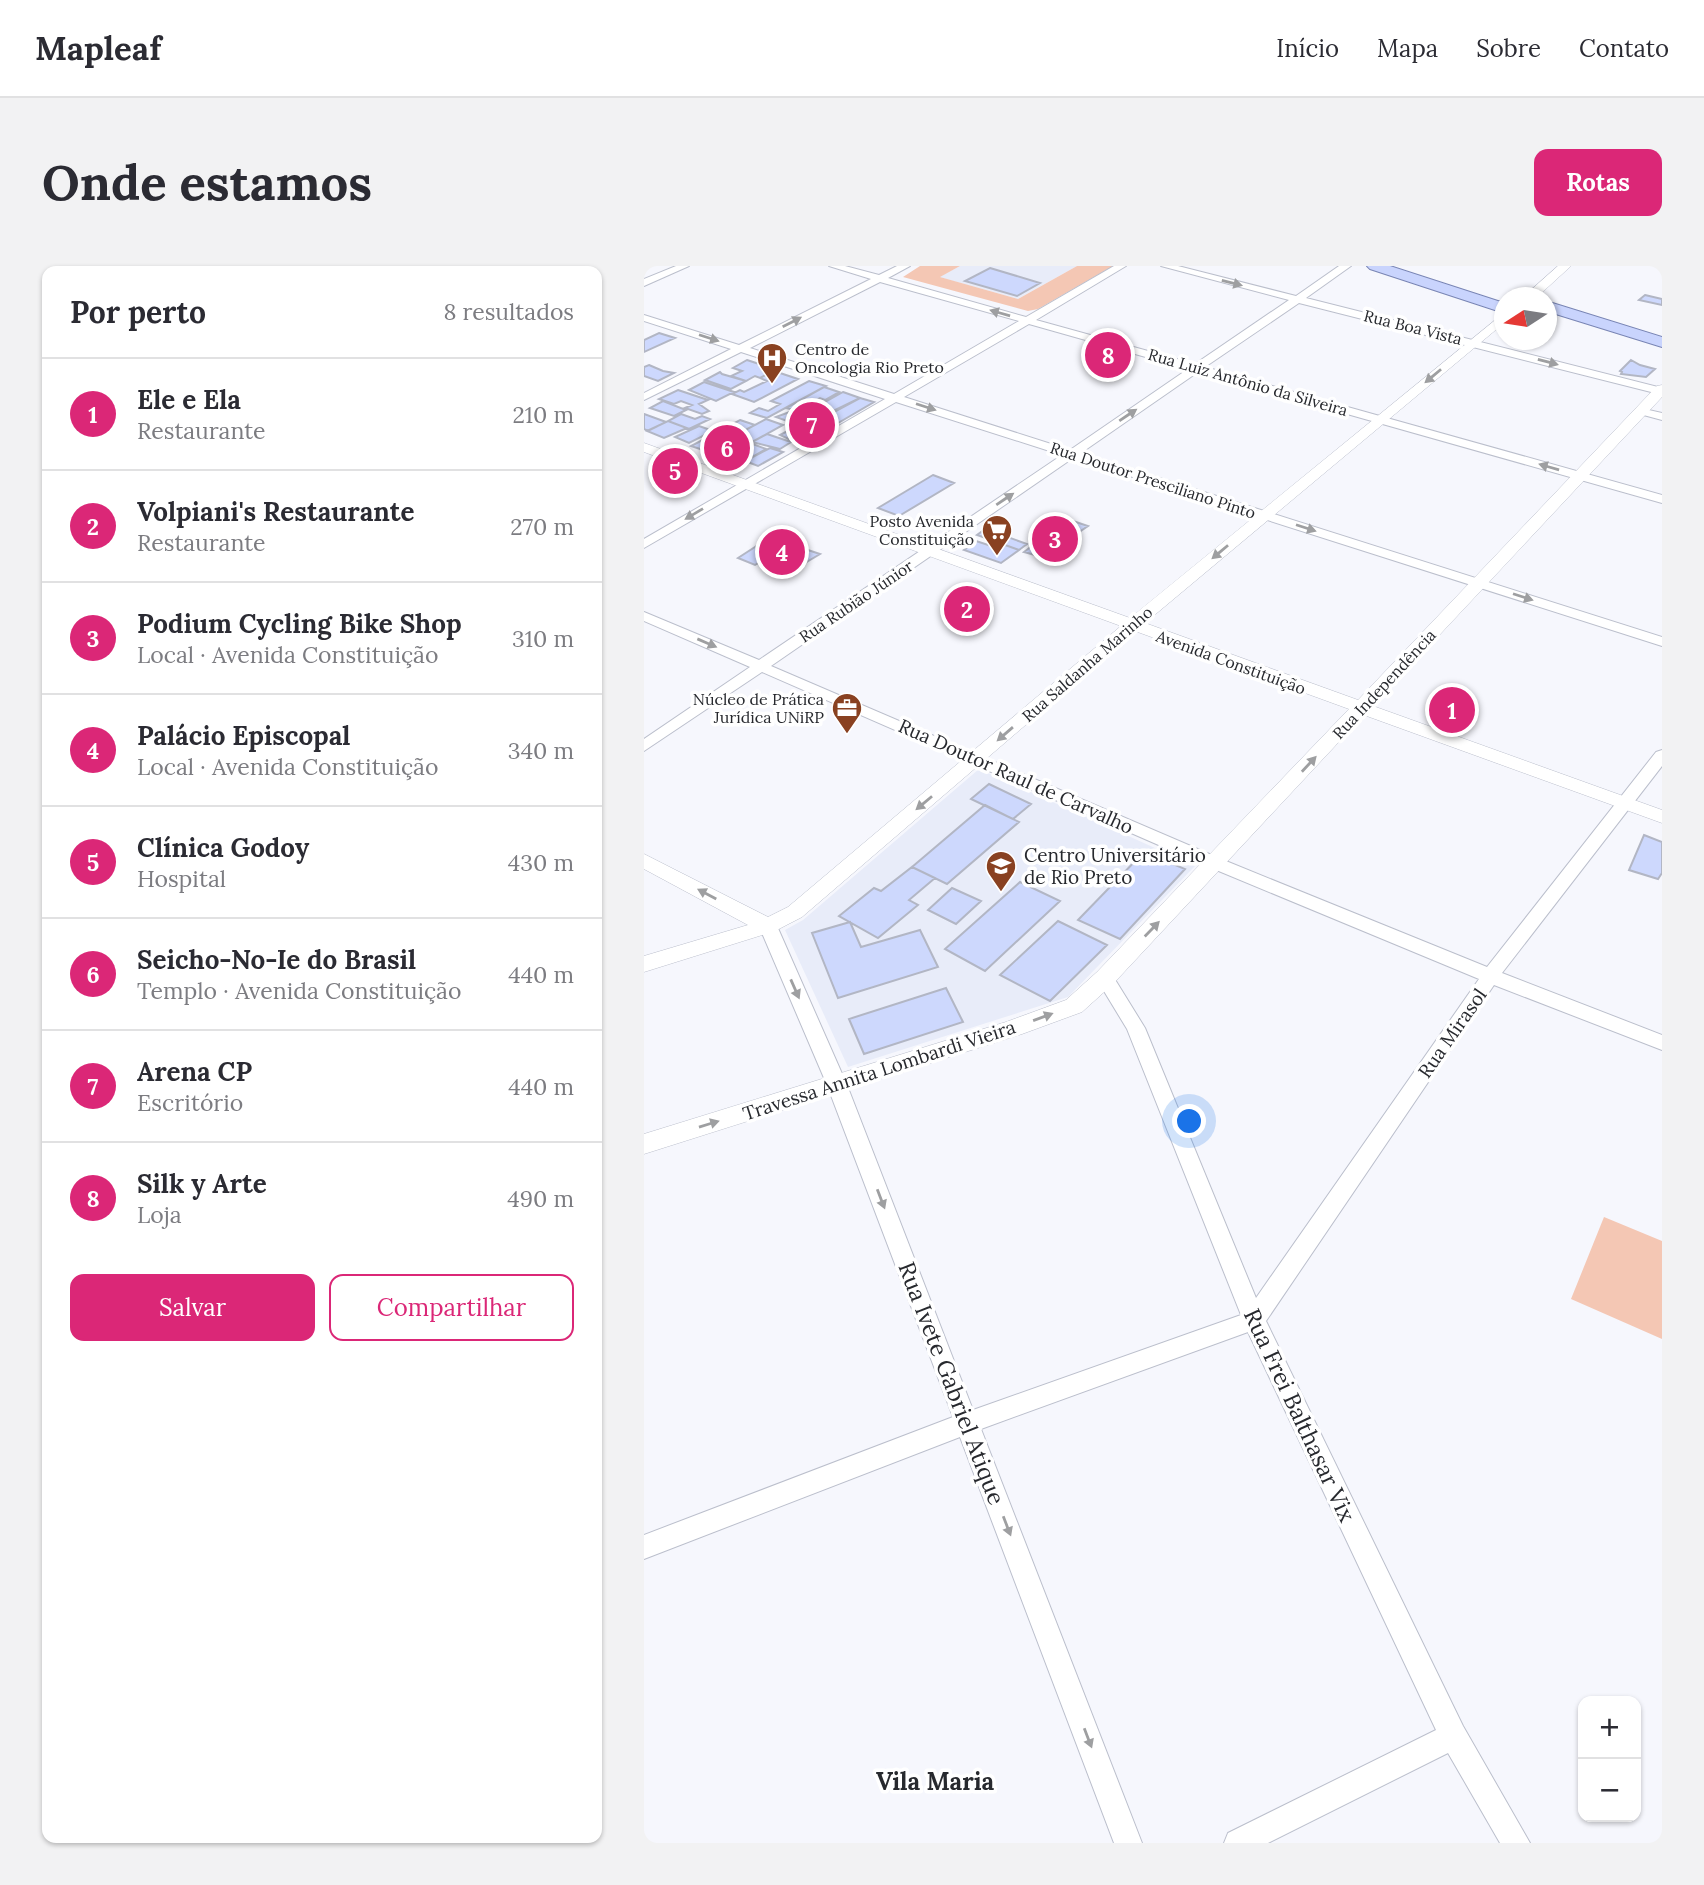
<!DOCTYPE html>
<html lang="pt">
<head>
<meta charset="utf-8">
<style>
  :root { --surface:#fff; --page:#f2f2f3; --text:#2b2b33; --muted:#7c7c81; --line:#e1e1e2; --accent:#db2777 }
  body { margin:0; font-family:Lora,serif; background:var(--page); color:var(--text) }
  .controls { position:absolute; right:21px; bottom:21px; display:grid; overflow:hidden; border-radius:14px; box-shadow:0 2px 5px #0004 }
  .controls button { width:63px; height:63px; display:grid; place-items:center; padding:0; border:0; border-bottom:2px solid var(--line); background:var(--surface); color:var(--text); font:35px sans-serif }
  .compass { position:absolute; left:850px; top:21px; width:63px; height:63px; border-radius:50%; background:var(--surface); box-shadow:0 2px 5px #0004; rotate:258deg }
  .you { position:absolute; left:546px; top:856px; width:24px; height:24px; margin:-18px; border:5px solid #fff; border-radius:50%; background:#1a73e8; box-shadow:0 0 0 10px #1a73e833 }
  .badge { display:grid; place-items:center; width:46px; height:46px; border-radius:50%; background:var(--accent); color:#fff; font-size:23px; font-weight:700 }
  .pin { position:absolute; translate:-50% -50%; border:4px solid #fff; box-shadow:0 2px 7px #0006 }
  .list { margin:0; padding:0; list-style:none }
  h2 { display:flex; justify-content:space-between; align-items:center; height:91px; margin:0; padding:0 28px; font-size:30px }
  h2 small { font-size:23px; font-weight:400; color:var(--muted) }
  .list li { display:grid; grid-template-columns:46px 1fr auto; gap:21px; align-items:center; box-sizing:border-box; height:112px; padding:0 28px; border-top:2px solid var(--line) }
  .list b { display:block; font-size:26px; white-space:nowrap }
  .list p { margin:0; font-size:23px; white-space:nowrap; color:var(--muted) }
  .list em { font-size:23px; font-style:normal; color:var(--muted) }
  .actions { display:flex; gap:14px; padding:21px 28px }
  .actions a { flex:1; padding:16px 0; border:2px solid var(--accent); border-radius:14px; text-align:center; font-size:24px; color:var(--accent) }
  .actions .main { background:var(--accent); color:#fff }
  .map { position:relative; flex:none; width:1018px; height:1577px; overflow:hidden; border-radius:14px }
  header { display:flex; align-items:center; gap:42px; box-sizing:border-box; height:98px; padding:0 35px; background:var(--surface); border-bottom:2px solid var(--line) }
  header strong { font-size:33px }
  nav { display:flex; gap:38px; margin-inline-start:auto; font-size:24px }
  .intro { display:flex; align-items:center; justify-content:space-between; box-sizing:border-box; height:168px; padding:0 42px }
  h1 { margin:0; font-size:49px }
  .button { padding:18px 32px; border-radius:14px; background:var(--accent); color:#fff; font-size:24px; font-weight:700 }
  main { display:flex; gap:42px; padding:0 42px }
  aside { flex:1; background:var(--surface); border-radius:14px; box-shadow:0 2px 5px #0004 }
  .map>svg:first-child { display:block }
</style>
</head>
<body>
<header>
<strong>Mapleaf</strong>
<nav><a>Início</a><a>Mapa</a><a>Sobre</a><a>Contato</a></nav>
</header>
<div class="intro"><h1>Onde estamos</h1><a class="button">Rotas</a></div>
<main>
<aside>
<h2>Por perto<small>8 resultados</small></h2>
<ul class="list">
<li><span class="badge">1</span><div><b>Ele e Ela</b><p>Restaurante</p></div><em>210 m</em></li>
<li><span class="badge">2</span><div><b>Volpiani's Restaurante</b><p>Restaurante</p></div><em>270 m</em></li>
<li><span class="badge">3</span><div><b>Podium Cycling Bike Shop</b><p>Local · Avenida Constituição</p></div><em>310 m</em></li>
<li><span class="badge">4</span><div><b>Palácio Episcopal</b><p>Local · Avenida Constituição</p></div><em>340 m</em></li>
<li><span class="badge">5</span><div><b>Clínica Godoy</b><p>Hospital</p></div><em>430 m</em></li>
<li><span class="badge">6</span><div><b>Seicho-No-Ie do Brasil</b><p>Templo · Avenida Constituição</p></div><em>440 m</em></li>
<li><span class="badge">7</span><div><b>Arena CP</b><p>Escritório</p></div><em>440 m</em></li>
<li><span class="badge">8</span><div><b>Silk y Arte</b><p>Loja</p></div><em>490 m</em></li>
</ul>
<div class="actions"><a class="main">Salvar</a><a>Compartilhar</a></div>
</aside>
<div class="map">
<svg width="1018" height="1577" viewBox="0 0 1018 1577">
  <rect width="100%" height="100%" fill="#f6f7fd"/>
  <path fill="#e8ecf9" d="M316,0H433L374,33L295,11Z
    M335,503L551,600L424,731L204,801L141,664L159,654Z"/>
  <path fill="#f4c7b4" d="M276,0H316L296,11L374,33L433,0H469L394,43L384,45L259,11Z
    M960,951L1018,975V1073L927,1033Z"/>
  <path fill="#cdd8fd" stroke="#b2b6c4" stroke-width="2" d="M346,2L396,17L373,30L321,15Z
    M1001,29L1018,33V39L995,34Z
    M15,67L31,72L0,86V74Z
    M103,94L121,100H130L124,104L129,105L116,112L111,110L102,115L87,110L98,105L89,102Z
    M987,94L996,99L1011,103L1002,111L977,108L978,106L976,105Z
    M5,99L19,105L30,107L14,115L0,110V101Z
    M130,105L154,113L110,136L88,128L96,124L100,126L123,115L116,112Z
    M76,106L78,108L102,115L87,123L61,114Z
    M165,115L182,120L123,152L106,147L115,142L124,145L136,138L127,135Z
    M60,116L90,126L72,135L45,124Z
    M180,121L195,126L181,134L176,132L171,135L176,137L143,155L132,151L151,144L142,142Z
    M34,124L64,134L55,138L65,145L58,148L41,142L48,139L37,135L30,138L15,133Z
    M199,126L216,132L181,149L168,148L179,152L173,155L156,150Z
    M216,132L230,136L189,160L175,154Z
    M19,135L42,144L30,150L6,142Z
    M0,148L22,156L4,165L0,163Z
    M37,148L51,153L58,150L66,153L45,163L24,155Z
    M158,151L179,158L187,159L174,166L149,159L159,154L155,153Z
    M122,153L139,159L79,192L62,185Z
    M96,154L111,159L62,185L47,180Z
    M24,155L43,162L20,172L3,165Z
    M55,160L69,165L45,177L31,171Z
    M149,162L170,170L155,178L136,169Z
    M123,168L147,176L136,183L108,176Z
    M106,177L122,183L98,197L81,191Z
    M126,182L139,186L114,200L101,195Z
    M289,209L310,217L255,250L234,242Z
    M423,253L444,260L398,291L380,286Z
    M341,263L383,278L375,284L333,269Z
    M131,268L147,275L143,277L176,288L156,300L129,288L111,299L94,292Z
    M332,275L347,280L353,276L375,284L357,297L320,284Z
    M321,330L348,340L326,357L299,346Z
    M800,430L828,441L817,457L788,446Z
    M345,518L387,538L369,553L327,533Z
    M341,539L375,556L303,618L268,601Z
    M1000,569L1018,576V607L1014,613L985,604Z
    M500,586L541,603L476,673L434,654Z
    M268,601L291,612L265,634L274,639L234,672L195,650L230,622L237,625Z
    M376,616L416,635L341,705L301,683Z
    M308,622L337,635L312,658L284,644Z
    M414,655L463,679L406,735L356,709Z
    M206,656L217,681L276,664L294,701L194,732L168,667Z
    M302,722L319,756L220,788L205,753Z"/>
  <g fill="none" stroke-linecap="round" stroke-linejoin="round">
    <g stroke="#bbbfcc" stroke-width="2">
      <path id="minor" d="M32,0H45L0,20V13Z
        M185,0H201L235,9L253,0H266L244,12L382,51L470,0H482L392,54L551,98L645,34L517,0H534L652,30L695,0H707L662,32L1018,122V128H1015L655,37L561,101L1018,229V237L554,106L437,187L1018,371V380L429,192L127,400L577,593L843,701L1012,486L1018,484V500L858,707L1018,769V784L850,719L622,1055L819,1460L886,1577H856L804,1487L624,1577H580L584,1567L792,1464L604,1066L337,1163L498,1577H470L316,1171L0,1293V1269L309,1151L183,819L115,660L118,656L124,654L133,660L203,819L329,1144L597,1049L483,763L452,712L455,707H467L501,762L612,1032L835,713L565,601L118,406L0,485V473L106,401L0,355V346L115,394L418,189L252,136L0,282V273L241,133L97,86L0,134V127L87,83L0,55V49L95,79L227,13ZM236,16L375,55L250,128L106,82ZM385,58L544,103L426,184L260,131Z
        M996,142L1018,147V154L992,147V143Z"/>
    </g>
    <g stroke="#bbbfcc" stroke-width="1">
      <path id="tertiary" d="M914,0H927L892,32H878Z
        M860,47V57L501,357L714,434L1013,120L1018,119V131L729,440L1018,544V557L720,449L469,718L438,746L378,768L0,888V868L362,756L422,734L453,706L705,443L491,365L158,651L131,665L0,706V690L104,659L0,603V588L124,651L144,641L477,360L0,186V177L486,352Z"/>
    </g>
    <g stroke="#7985b4" stroke-width="2">
      <path id="primary" d="M723,0H746L860,37V47L726,3Z
        M902,35L1018,71V81L902,45Z"/>
    </g>
    <use href="#minor" fill="#fff" fill-rule="evenodd"/>
    <use href="#tertiary" fill="#fff" fill-rule="evenodd"/>
    <use href="#primary" fill="#c9d4fd" fill-rule="evenodd"/>
  </g>
  <defs><path id="oneway-solid" d="M-6-.8H1V-3.2L6.5 0L1 3.2V.8H-6Z" transform="scale(1.75)"/></defs>
  <g fill="#9e9fa1">
    <use href="#oneway-solid" transform="translate(588 17) rotate(14)"/>
    <use href="#oneway-solid" transform="translate(356 47) rotate(-164)"/>
    <use href="#oneway-solid" transform="translate(148 56) rotate(-27)"/>
    <use href="#oneway-solid" transform="translate(65 72) rotate(18)"/>
    <use href="#oneway-solid" transform="translate(904 96) rotate(15)"/>
    <use href="#oneway-solid" transform="translate(789 110) rotate(140)"/>
    <use href="#oneway-solid" transform="translate(282 141) rotate(18)"/>
    <use href="#oneway-solid" transform="translate(484 149) rotate(-34)"/>
    <use href="#oneway-solid" transform="translate(905 201) rotate(-164)"/>
    <use href="#oneway-solid" transform="translate(361 233) rotate(-34)"/>
    <use href="#oneway-solid" transform="translate(50 248) rotate(149)"/>
    <use href="#oneway-solid" transform="translate(662 262) rotate(18)"/>
    <use href="#oneway-solid" transform="translate(576 286) rotate(140)"/>
    <use href="#oneway-solid" transform="translate(879 331) rotate(18)"/>
    <use href="#oneway-solid" transform="translate(63 377) rotate(23)"/>
    <use href="#oneway-solid" transform="translate(361 468) rotate(139)"/>
    <use href="#oneway-solid" transform="translate(665 498) rotate(-47)"/>
    <use href="#oneway-solid" transform="translate(280 537) rotate(140)"/>
    <use href="#oneway-solid" transform="translate(63 628) rotate(-152)"/>
    <use href="#oneway-solid" transform="translate(508 663) rotate(-46)"/>
    <use href="#oneway-solid" transform="translate(151 723) rotate(66)"/>
    <use href="#oneway-solid" transform="translate(399 751) rotate(-20)"/>
    <use href="#oneway-solid" transform="translate(65 858) rotate(-17)"/>
    <use href="#oneway-solid" transform="translate(237 933) rotate(69)"/>
    <use href="#oneway-solid" transform="translate(363 1260) rotate(69)"/>
    <use href="#oneway-solid" transform="translate(444 1472) rotate(69)"/>
  </g>
  <defs>
    <g id="hospital-pin" transform="scale(1.575)"><path d="M0 17L-7.5 6A9.5 9.5 0 1 1 7.5 6Z" fill="#894121" stroke="#fff"/><path d="M-5-5h3v3.5h4V-5h3V5h-3V1.5h-4V5h-3Z" fill="#fff"/></g>
    <g id="supermarket-pin" transform="scale(1.575)"><path d="M0 17L-7.5 6A9.5 9.5 0 1 1 7.5 6Z" fill="#894121" stroke="#fff"/><path d="M-6-5.5h2.5l.6 2H6L4.5 2H-2.5L-4.4-4H-6ZM-1.5 3.2a1.3 1.3 0 1 0 .1 0ZM3 3.2a1.3 1.3 0 1 0 .1 0Z" fill="#fff"/></g>
    <g id="office-pin" transform="scale(1.575)"><path d="M0 17L-7.5 6A9.5 9.5 0 1 1 7.5 6Z" fill="#894121" stroke="#fff"/><path d="M-6-3h4V-5.5h4V-3h4V5H-6ZM-1-4.5V-3h2v-1.5ZM-6 0V1H6V0Z" fill="#fff"/></g>
    <g id="university-pin" transform="scale(1.575)"><path d="M0 17L-7.5 6A9.5 9.5 0 1 1 7.5 6Z" fill="#894121" stroke="#fff"/><path d="M0-5L7-2L0 1L-7-2ZM-4 1L0 2.5L4 1V4Q0 6-4 4Z" fill="#fff"/></g>
  </defs>
  <g fill-rule="evenodd">
    <use href="#hospital-pin" x="128" y="92"/>
    <use href="#supermarket-pin" x="353" y="264"/>
    <use href="#office-pin" x="203" y="442"/>
    <use href="#university-pin" x="357" y="600"/>
  </g>
  <g text-anchor="middle" dominant-baseline="central" stroke-width="7" stroke-linejoin="round" paint-order="stroke">
    <g font-size="16" fill="#27292e" stroke="#fff">
      <text transform="translate(769 61) rotate(14)">Rua Boa Vista</text>
      <text transform="translate(604 116) rotate(16)">Rua Luiz Antônio da Silveira</text>
      <text transform="translate(509 214) rotate(18)">Rua Doutor Presciliano Pinto</text>
      <text transform="translate(212 335) rotate(-34)">Rua Rubião Júnior</text>
      <text transform="translate(587 396) rotate(20)">Avenida Constituição</text>
      <text transform="translate(443 398) rotate(-41)">Rua Saldanha Marinho</text>
      <text transform="translate(740 418) rotate(-47)">Rua Independência</text>
    </g>
    <g font-size="16" fill="#27292e" stroke="#fff" text-anchor="end">
      <text x="151" y="83" text-anchor="start">Centro de<tspan x="151" dy="18">Oncologia Rio Preto</tspan></text>
      <text x="330" y="255">Posto Avenida<tspan x="330" dy="18">Constituição</tspan></text>
      <text x="180" y="433">Núcleo de Prática<tspan x="180" dy="18">Jurídica UNiRP</tspan></text>
    </g>
    <g font-size="19" fill="#27292e" stroke="#fff">
      <text transform="translate(372 510) rotate(24)">Rua Doutor Raul de Carvalho</text>
      <text transform="translate(808 767) rotate(-55)">Rua Mirasol</text>
      <text transform="translate(235 804) rotate(-18)">Travessa Annita Lombardi Vieira</text>
    </g>
    <g font-size="19" fill="#27292e" stroke="#fff" text-anchor="start">
      <text x="380" y="589">Centro Universitário<tspan x="380" dy="22">de Rio Preto</tspan></text>
    </g>
    <g font-size="23" fill="#27292e" stroke="#fff">
      <text transform="translate(308 1117) rotate(69)">Rua Ivete Gabriel Atique</text>
      <text transform="translate(656 1149) rotate(65)">Rua Frei Balthasar Vix</text>
    </g>
    <g font-size="24" font-weight="bold" fill="#27292e" stroke="#fff">
      <text x="291" y="1515">Vila Maria</text>
    </g>
  </g>
</svg>
<div class="controls">
<button>+</button>
<button>−</button>
</div>
<svg class="compass" viewBox="-18 -18 36 36"><path d="M0-13l5 13h-10z" fill="#e53935"/><path d="M0 13l5-13h-10z" fill="#7c7c81"/></svg>
<div class="you"></div>
<div class="pin badge" style="left:808px;top:444px">1</div>
<div class="pin badge" style="left:323px;top:343px">2</div>
<div class="pin badge" style="left:411px;top:273px">3</div>
<div class="pin badge" style="left:138px;top:286px">4</div>
<div class="pin badge" style="left:31px;top:205px">5</div>
<div class="pin badge" style="left:83px;top:182px">6</div>
<div class="pin badge" style="left:168px;top:159px">7</div>
<div class="pin badge" style="left:464px;top:89px">8</div>
</div>
</main>
</body>
</html>
